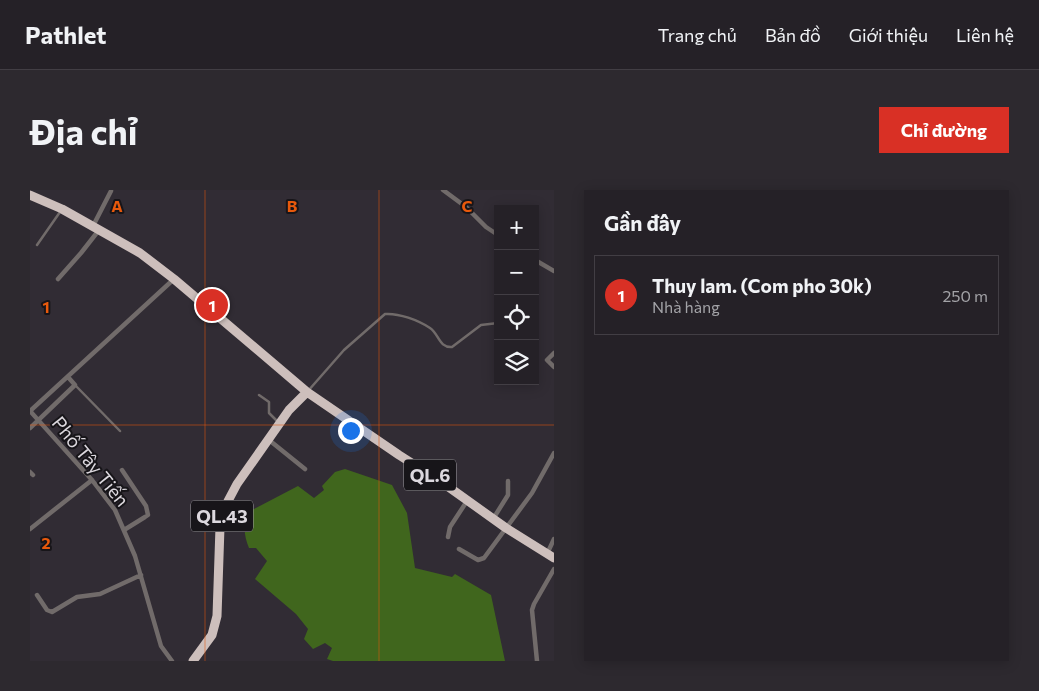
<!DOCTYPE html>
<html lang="vi">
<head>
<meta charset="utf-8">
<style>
  :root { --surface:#252127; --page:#2d292f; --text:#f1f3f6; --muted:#a3a3a7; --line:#423e44; --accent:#d93025 }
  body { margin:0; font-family:Commissioner,sans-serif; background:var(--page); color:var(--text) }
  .controls { position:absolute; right:15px; top:15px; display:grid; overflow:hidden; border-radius:0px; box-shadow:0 2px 12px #0003 }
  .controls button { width:45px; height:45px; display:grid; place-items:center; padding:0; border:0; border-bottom:1px solid var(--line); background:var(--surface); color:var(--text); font:25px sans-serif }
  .you { position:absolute; left:320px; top:240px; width:18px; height:18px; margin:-12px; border:4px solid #fff; border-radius:50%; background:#1a73e8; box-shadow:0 0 0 8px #1a73e833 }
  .badge { display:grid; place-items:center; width:32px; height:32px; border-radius:50%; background:var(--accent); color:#fff; font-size:16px; font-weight:700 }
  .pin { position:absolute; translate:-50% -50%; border:2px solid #fff; box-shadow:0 1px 5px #0006 }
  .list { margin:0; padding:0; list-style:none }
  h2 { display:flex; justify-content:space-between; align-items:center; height:65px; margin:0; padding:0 20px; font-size:21px }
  h2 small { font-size:16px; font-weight:400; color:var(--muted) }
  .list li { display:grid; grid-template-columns:32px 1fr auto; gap:15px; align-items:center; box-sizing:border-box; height:80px; margin:0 10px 10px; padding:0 10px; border:1px solid var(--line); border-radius:0px }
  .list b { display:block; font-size:19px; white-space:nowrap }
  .list p { margin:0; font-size:16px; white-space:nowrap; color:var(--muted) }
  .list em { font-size:16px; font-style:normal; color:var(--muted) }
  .icon { flex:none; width:28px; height:28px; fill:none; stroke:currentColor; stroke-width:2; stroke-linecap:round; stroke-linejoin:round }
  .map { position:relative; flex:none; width:524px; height:471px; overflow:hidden; border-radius:0px }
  header { display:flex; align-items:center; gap:30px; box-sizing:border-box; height:70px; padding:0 25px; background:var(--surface); border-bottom:1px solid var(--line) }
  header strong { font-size:24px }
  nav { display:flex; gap:28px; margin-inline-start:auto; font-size:18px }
  .intro { display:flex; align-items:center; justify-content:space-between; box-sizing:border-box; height:120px; padding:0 30px }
  h1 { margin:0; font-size:35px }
  .button { padding:12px 22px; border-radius:0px; background:var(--accent); color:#fff; font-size:18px; font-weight:700 }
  main { display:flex; gap:30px; padding:0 30px }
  aside { flex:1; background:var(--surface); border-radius:0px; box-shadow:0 2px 12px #0003 }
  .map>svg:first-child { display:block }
</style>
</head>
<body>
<header>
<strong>Pathlet</strong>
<nav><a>Trang chủ</a><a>Bản đồ</a><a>Giới thiệu</a><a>Liên hệ</a></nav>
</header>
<div class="intro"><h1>Địa chỉ</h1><a class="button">Chỉ đường</a></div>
<main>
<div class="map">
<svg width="524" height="471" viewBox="0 0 524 471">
  <rect width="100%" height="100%" fill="#312c34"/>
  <path fill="#40661d" d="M315,279L362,295L377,323L385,378L422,387L425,384L461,405L475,471H303L297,469L302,458L295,453L283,459L274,449L278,439L266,424L225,389L237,371L226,358H219C214,347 212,331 220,321L268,296L284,308L294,300L292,296L305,282Z"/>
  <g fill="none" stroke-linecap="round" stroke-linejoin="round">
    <path stroke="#716b6a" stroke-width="2.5" d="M7,55L30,22
      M45,195L90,241
      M278,201L314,160L355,124C369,123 388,130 400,138C409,144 409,158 422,157L451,135L468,133
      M229,205L239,212V223L247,231"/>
    <path stroke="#716b6a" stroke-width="4.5" d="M413,0L436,17L456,37L468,45
      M63,36L81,1
      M505,70L524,81
      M28,89L51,63L69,40
      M524,163L517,170L524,177
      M0,221L62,290L85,320L105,366L131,456L142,471
      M0,221L144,89
      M0,238L45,195L38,187
      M239,250L275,279
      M92,280L116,316L118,325L115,327L94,340
      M0,282L3,285
      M463,329L478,305V291
      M0,339L62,290
      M418,347L420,337L437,311
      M429,359L448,370L454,368L502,303L524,263
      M517,364L524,349
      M7,405L17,420L22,422L47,407L70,404L111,385
      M507,471L502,420L504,414L524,379"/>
    <path stroke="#cdbfbc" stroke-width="9" d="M0,5L32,19L110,63L144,89L277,202L369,265L413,293L476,338L524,368
      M163,471L182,445L187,426L190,337L198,311L207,294L259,220L277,202"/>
  </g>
  <path fill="none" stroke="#e8590c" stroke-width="1" stroke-opacity="0.55" d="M175,0V471M349,0V471M0,235H524"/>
  <g text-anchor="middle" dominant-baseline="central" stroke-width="4" stroke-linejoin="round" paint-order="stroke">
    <g fill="#171519" stroke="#a19ea3" stroke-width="1">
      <rect x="374" y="269.5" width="52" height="31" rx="4"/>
      <rect x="161" y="310.5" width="62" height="31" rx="4"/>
    </g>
    <g font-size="18" font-weight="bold" fill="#dcd8de">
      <text x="400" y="285">QL.6</text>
      <text x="192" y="326">QL.43</text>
    </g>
    <g font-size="19" fill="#dcd8de" stroke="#171519">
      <text transform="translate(61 271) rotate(51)">Phố Tây Tiến</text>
    </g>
  </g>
  <g font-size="16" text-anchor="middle" font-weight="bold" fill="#e8590c" stroke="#171519" stroke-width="4" stroke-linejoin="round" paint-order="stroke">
    <text x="87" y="22">A</text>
    <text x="262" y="22">B</text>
    <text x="437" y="22">C</text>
    <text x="16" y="123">1</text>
    <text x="16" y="359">2</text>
  </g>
</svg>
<div class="controls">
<button>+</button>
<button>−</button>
<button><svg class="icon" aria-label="locate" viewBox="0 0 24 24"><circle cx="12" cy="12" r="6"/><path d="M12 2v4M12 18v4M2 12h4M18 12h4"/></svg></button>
<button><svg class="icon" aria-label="layers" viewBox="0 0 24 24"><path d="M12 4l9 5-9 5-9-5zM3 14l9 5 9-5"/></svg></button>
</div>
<div class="you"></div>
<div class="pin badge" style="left:182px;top:115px">1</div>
</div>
<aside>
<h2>Gần đây<small></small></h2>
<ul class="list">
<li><span class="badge">1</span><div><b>Thuy lam. (Com pho 30k)</b><p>Nhà hàng</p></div><em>250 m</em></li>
</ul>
</aside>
</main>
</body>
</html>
